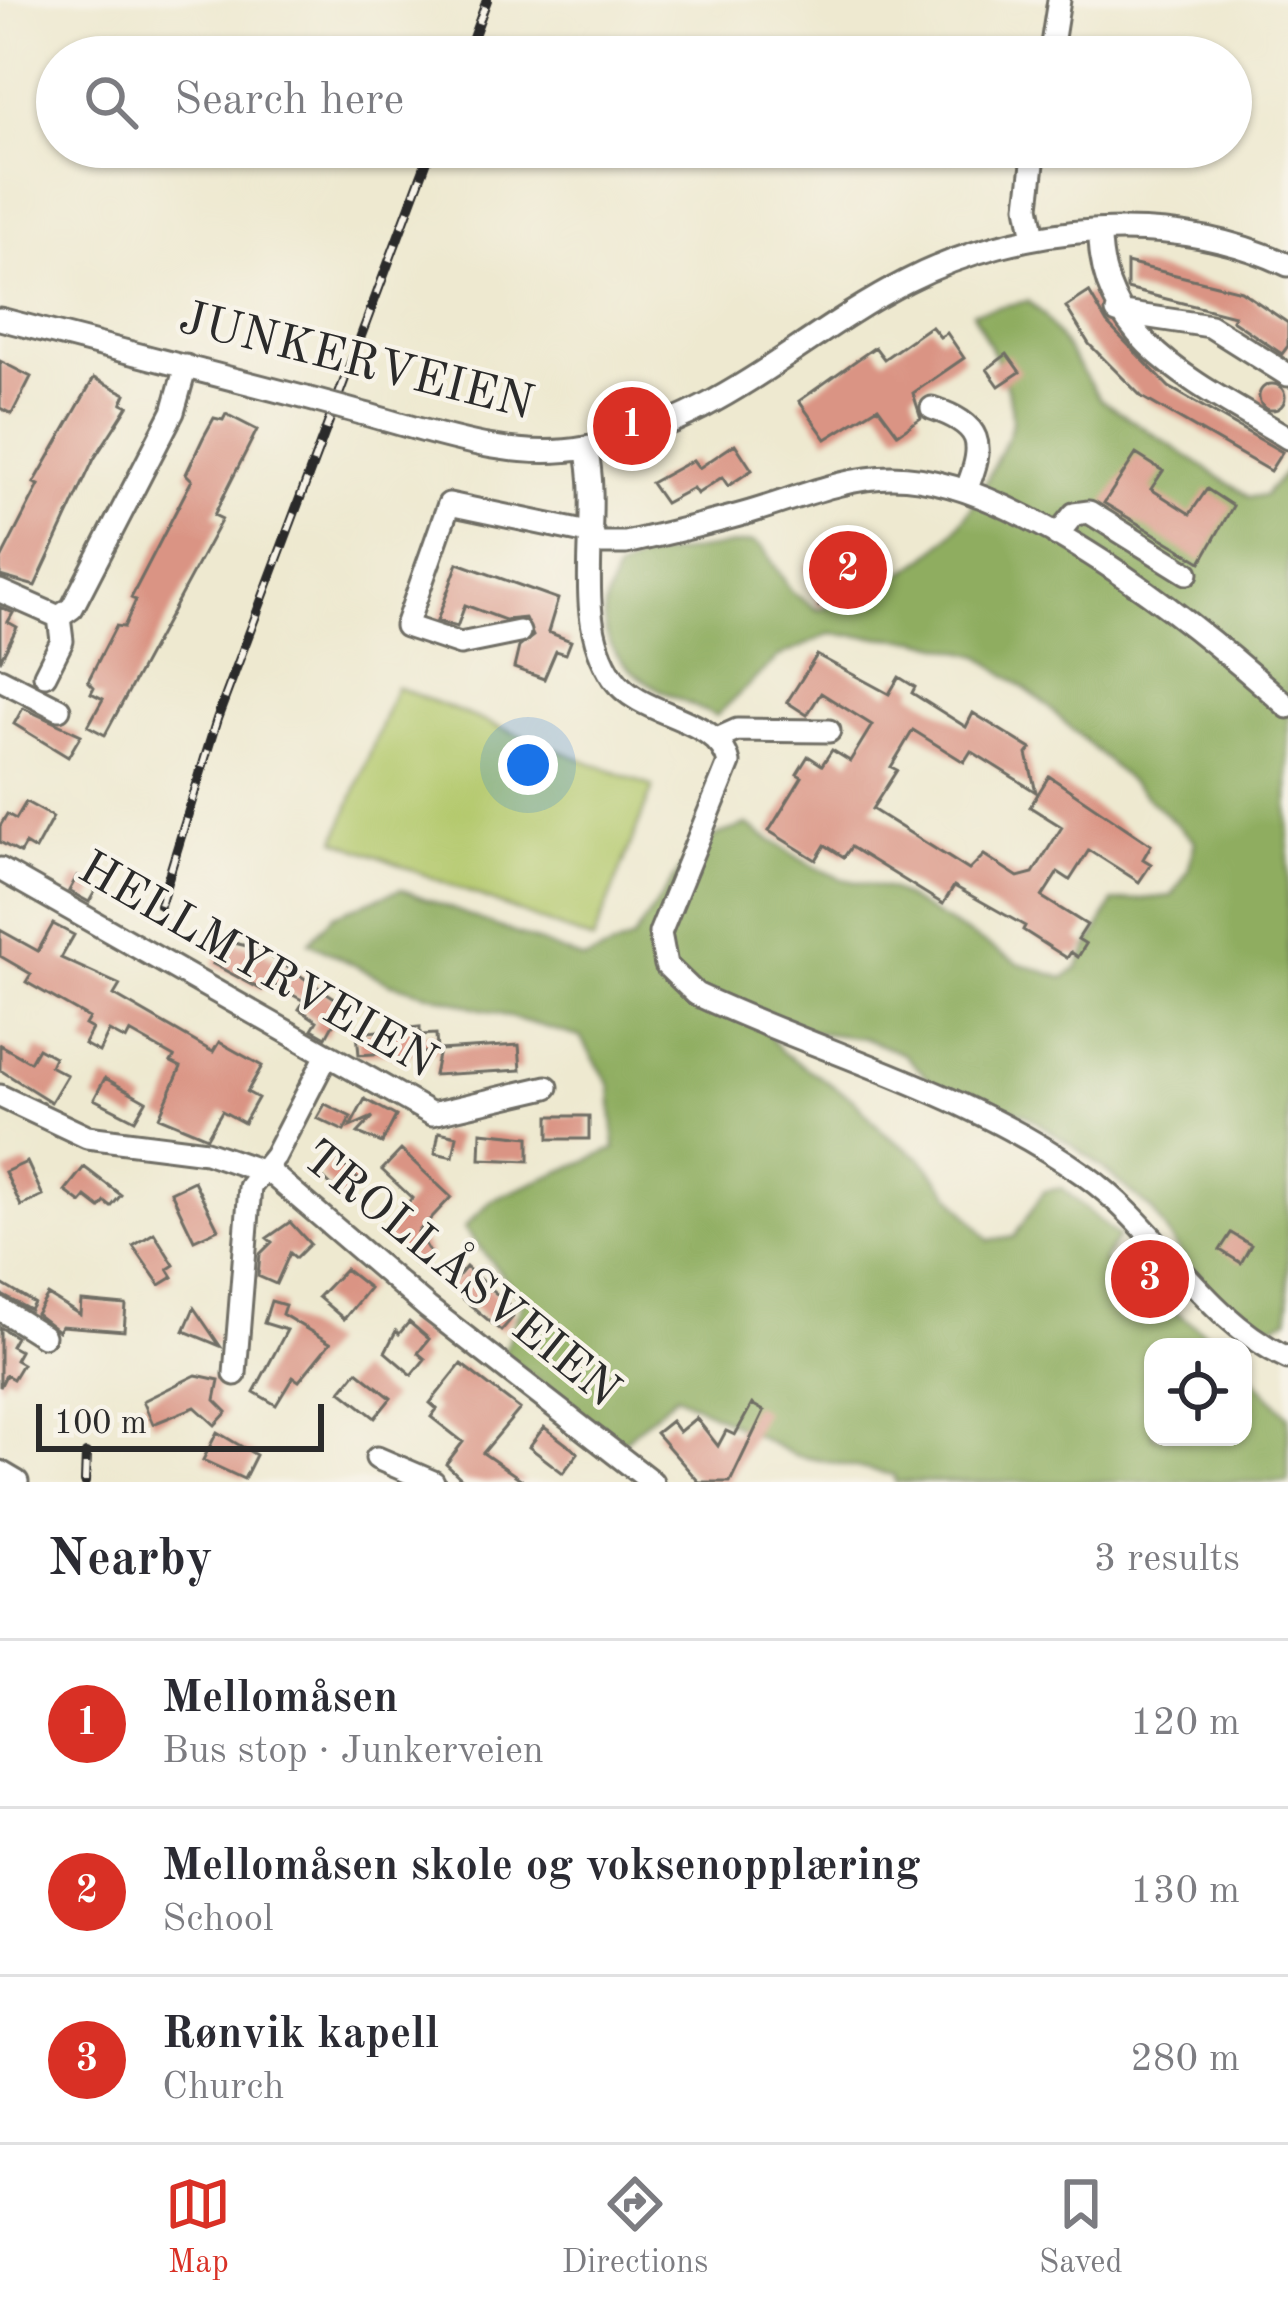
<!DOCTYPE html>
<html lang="en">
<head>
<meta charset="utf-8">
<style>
  :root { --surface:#fff; --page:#f2f2f3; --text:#2b2b33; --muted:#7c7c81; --line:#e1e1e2; --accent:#d93025 }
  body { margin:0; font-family:"Old Standard TT",serif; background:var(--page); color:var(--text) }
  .controls { position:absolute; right:36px; bottom:36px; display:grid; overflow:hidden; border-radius:24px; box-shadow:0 3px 9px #0004 }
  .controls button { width:108px; height:108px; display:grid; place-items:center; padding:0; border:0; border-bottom:3px solid var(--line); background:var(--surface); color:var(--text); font:60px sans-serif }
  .scale { position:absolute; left:36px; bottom:30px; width:288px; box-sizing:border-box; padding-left:12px; border:6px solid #2b2b2b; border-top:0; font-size:33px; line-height:42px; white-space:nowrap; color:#2b2b2b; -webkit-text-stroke:9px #f7f3e8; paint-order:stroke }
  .you { position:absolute; left:528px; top:765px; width:42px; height:42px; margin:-30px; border:9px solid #fff; border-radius:50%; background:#1a73e8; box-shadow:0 0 0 18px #1a73e833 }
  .badge { display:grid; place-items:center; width:78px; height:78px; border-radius:50%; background:var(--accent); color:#fff; font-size:39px; font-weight:700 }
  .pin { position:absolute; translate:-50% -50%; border:6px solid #fff; box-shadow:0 3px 12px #0006 }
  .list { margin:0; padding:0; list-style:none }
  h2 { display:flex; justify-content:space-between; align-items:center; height:156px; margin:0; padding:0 48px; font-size:51px }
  h2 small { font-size:39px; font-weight:400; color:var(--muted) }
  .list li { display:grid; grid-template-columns:78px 1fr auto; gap:36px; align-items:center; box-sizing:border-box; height:168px; padding:0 48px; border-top:3px solid var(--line) }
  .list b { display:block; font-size:45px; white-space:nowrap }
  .list p { margin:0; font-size:39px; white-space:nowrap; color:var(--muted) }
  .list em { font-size:39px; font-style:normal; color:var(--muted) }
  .icon { flex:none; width:66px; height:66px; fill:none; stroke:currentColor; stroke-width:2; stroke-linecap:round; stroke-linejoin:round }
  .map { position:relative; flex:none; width:1288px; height:1482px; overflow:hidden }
  .search { position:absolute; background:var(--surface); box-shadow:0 3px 9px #0004; left:36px; right:36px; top:36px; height:132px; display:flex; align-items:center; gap:30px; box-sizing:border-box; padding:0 42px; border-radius:66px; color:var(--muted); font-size:45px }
  .sheet { height:660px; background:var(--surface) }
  nav { display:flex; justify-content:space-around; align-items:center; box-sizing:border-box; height:168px; border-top:3px solid var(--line); background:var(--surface); font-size:33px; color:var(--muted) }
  nav a { display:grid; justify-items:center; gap:6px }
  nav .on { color:var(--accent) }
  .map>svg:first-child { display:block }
</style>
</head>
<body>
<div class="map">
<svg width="1288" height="1482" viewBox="0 0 1288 1482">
  <rect width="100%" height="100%" fill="#f7f3e8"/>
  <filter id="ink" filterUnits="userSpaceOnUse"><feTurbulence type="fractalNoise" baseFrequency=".00833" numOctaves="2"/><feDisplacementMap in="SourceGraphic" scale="24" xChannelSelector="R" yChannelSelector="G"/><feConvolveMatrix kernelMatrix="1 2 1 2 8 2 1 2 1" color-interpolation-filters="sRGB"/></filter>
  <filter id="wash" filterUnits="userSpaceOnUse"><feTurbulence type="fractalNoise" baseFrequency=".004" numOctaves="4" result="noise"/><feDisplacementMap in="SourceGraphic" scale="48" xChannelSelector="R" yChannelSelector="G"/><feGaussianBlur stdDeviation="2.7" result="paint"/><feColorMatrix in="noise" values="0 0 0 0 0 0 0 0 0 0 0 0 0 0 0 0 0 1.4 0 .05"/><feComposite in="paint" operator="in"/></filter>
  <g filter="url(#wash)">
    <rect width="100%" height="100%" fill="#eee9d0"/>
    <path fill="#b4c96d" stroke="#707a4c" stroke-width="3" d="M396,687L653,787L593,941L336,840Z"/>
    <path fill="#8fad60" stroke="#5d6c46" stroke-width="3" d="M1028,301L1044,315L1100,399L1249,497L1264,496L1288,469V1318L1274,1325L1230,1310L1200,1284L1153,1211L1092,1159L1025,1114L932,1082L904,1054L863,1038L761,1026L782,1052L853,1099L885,1134L922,1159L989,1241L1014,1237L1044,1191L1062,1188L1118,1237L1103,1262L1226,1347H1153V1437H1243V1367L1288,1416V1482H895L894,1475L794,1455L676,1395L621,1444L503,1354L523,1301L464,1228L492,1200L615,1149L611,1086L580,1037L390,983L309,942L334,915L401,889L584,960L632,940L693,851L719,834L747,825L808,864L842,879L890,889L1018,963L1063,978L1077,969L1113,902L1172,896L1188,871L1195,841L1039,699L980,656L918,640L830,634L777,658L716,716C674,697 606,673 604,619C603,604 612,586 616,572L641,558L753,542L763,548L792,592L818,610C908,577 958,551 996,460C1002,448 1013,431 1012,417C1011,382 988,344 973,312Z"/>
    <g id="blocks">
      <path fill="#da9484" d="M1127,263L1241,291L1288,323V346L1282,354L1232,320L1234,316L1127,289Z
        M1089,292L1107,323L1169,387L1282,452L1270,471L1142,397L1089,344L1066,307Z
        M931,326L940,337L947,333L964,358L913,393L921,418L898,434L878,407L826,439L799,401L875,347L884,359Z
        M1007,354L1020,372L999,386L987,369Z
        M0,361L31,377L12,414L0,408Z
        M94,378L126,394L122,403L128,406L94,459L35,586L0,576V561L39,485L34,483Z
        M1259 397a13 13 0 1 1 26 0a13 13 0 1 1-26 0Z
        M226,414L257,430L214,515L222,519L105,735L88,726L103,699L91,693L94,687L88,681L116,626L124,627L136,600L131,598L192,480L186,474L203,438L214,418L223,420Z
        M735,444L752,470L728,486L722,477L697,494L693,488L665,503L651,483L693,460L699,468Z
        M1136,454L1163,471L1151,489L1190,514L1207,489L1233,506L1201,562L1104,503Z
        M874,539L891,566L819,606L805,567L829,552L835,563Z
        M458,563L558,599L548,632L571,641L566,654L556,651L544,679L514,668L519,647L533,636L525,618L505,620L465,605L457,627L437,621Z
        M0,607L13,613L8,622L17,627L0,661Z
        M817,655L889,694L899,677L915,687L912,693L966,727L973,713L1031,749L1027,754L1036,792L971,751L964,762L913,730L891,767L897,770L872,809L969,870L984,855L1018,877L1033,873L1062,827L1030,807L1049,776L1151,845L1143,859L1151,864L1139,882L1089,850L1070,880L1058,872L1042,897L1087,925L1078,939L1086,944L1078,957L1071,952L1067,958L1023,930L1025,926L954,886L943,904L851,847L844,857L825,845L816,860L769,831L802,777L797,774L808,756L822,765L832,750L850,761L872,725L821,693L807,715L787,702Z
        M23,708L81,735L68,757L14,724Z
        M26,802L53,817L35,850L25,844L20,853L0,842V826L7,814L16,819Z
        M77,876L97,888L89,902L69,891Z
        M53,924L74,935L61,958L120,985L114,995L213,1052L219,1042L262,1066L247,1092L258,1098L244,1123L222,1111L207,1137L159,1117L181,1067L171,1062L174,1057L130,1032L126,1040L109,1031L99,1052L84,1044L92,1029L85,1025L89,1018L26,982L31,974L0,956V930L38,951Z
        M226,941L259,949L344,1004L326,1037L312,1029L317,1021L299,1009L304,1001L267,981L262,990L213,964Z
        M420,1027V1035L436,1034L437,1052L405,1054L399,1061L389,1053L359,1055L357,1033Z
        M0,1045L30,1062L38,1048L54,1057L50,1066L67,1075L51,1102L0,1070Z
        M519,1045L521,1070L434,1075L439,1050Z
        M105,1078L146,1101L135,1120L94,1099Z
        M365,1099L396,1116L382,1143L358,1133L373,1117L350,1127Z
        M325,1104L351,1117L344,1131L317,1118Z
        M549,1116H589V1139H549Z
        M439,1132L457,1136L453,1157L435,1153Z
        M481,1132L529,1137V1161L480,1159Z
        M401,1150L451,1197L418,1232L430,1253L417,1266L381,1233L412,1198L382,1170Z
        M336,1158L361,1182L345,1199L320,1175Z
        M27,1162L43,1196L21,1206L5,1172Z
        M84,1167L121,1195L111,1207L105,1202L100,1208L86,1197L81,1203L65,1191Z
        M194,1181L218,1229L194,1240L171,1192Z
        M290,1222L310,1244L296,1258L290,1253L276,1284L258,1276L260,1254L272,1242L267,1238Z
        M154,1233L174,1265L168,1269L173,1277L160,1285L133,1246Z
        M1231,1233L1251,1245L1241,1263L1220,1250Z
        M1127,1254L1161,1270L1175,1286L1169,1302L1163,1305L1123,1281L1126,1277L1117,1271Z
        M466,1267L509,1305L513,1317L501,1331L449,1287Z
        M345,1269L369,1288L344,1319L318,1297Z
        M0,1283L34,1303L30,1310L0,1294Z
        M48,1295L80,1315L81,1301L126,1305L124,1331L61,1326L58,1331L36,1314Z
        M271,1301L285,1305L282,1314L330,1343L299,1381L293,1377L276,1405L254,1392L287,1330L264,1323Z
        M194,1308L220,1346L184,1331Z
        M409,1322L429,1339L418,1353L425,1359L412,1375L385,1352L396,1331L399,1334Z
        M0,1327L16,1337L11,1346L20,1351L15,1360L22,1364L13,1379L6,1375L0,1387Z
        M461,1364L520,1409L483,1453L525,1482H465L446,1464L463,1442L431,1417L437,1409L430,1403Z
        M357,1371L391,1398L375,1418L341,1391Z
        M196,1375L219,1380L215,1400L227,1412L215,1425L195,1407L153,1424L143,1401Z
        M752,1404L764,1411L730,1482H699L656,1433L671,1421L679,1432L696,1418L718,1446L726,1431L735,1435Z
        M544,1427L578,1453L563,1473L529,1447Z
        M217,1432L256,1455L244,1479L203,1460Z"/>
    </g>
  </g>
  <g filter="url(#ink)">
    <use href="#blocks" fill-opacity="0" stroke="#6f6e65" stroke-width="3"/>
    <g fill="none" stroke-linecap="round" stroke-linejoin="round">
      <g stroke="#6f6e65" stroke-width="27">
        <path id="minor" d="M1050,57L1059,0
          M1100,232C1099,344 1205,387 1288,438
          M1034,238L1028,206L1035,147
          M1117,312L1210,326L1288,375
          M0,319L306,398
          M932,408C982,425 986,443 966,490
          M361,413C432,432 511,462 585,448C721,423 792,340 907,281C1020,223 1172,210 1288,265
          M586,448C603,521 569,614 613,678C642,719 718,715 729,763L660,933L666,965L696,994C826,1055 967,1091 1086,1176C1161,1230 1203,1319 1288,1358
          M1057,535L1074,514L1089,512L1187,573
          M594,543H626C667,533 709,524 750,512C795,499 844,477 892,477C1014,477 1199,626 1288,707
          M0,591L59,617
          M59,617L72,608L173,412L186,366
          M519,632L460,644L406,626L449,504L593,534
          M45,675L62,641L59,617
          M0,679L59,709
          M717,739L737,730L829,731
          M0,869L432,1114L547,1087
          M0,1096L87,1137L206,1152L273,1175L428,1308L652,1482
          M0,1309L43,1336
          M235,1374L250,1187L275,1156L327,1055
          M377,1458L433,1482
          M0,1472L17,1482"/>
      </g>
      <use href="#minor" stroke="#fff" stroke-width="21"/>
      <g stroke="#2b2b2b" stroke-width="10">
        <path id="rail" d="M466,57L487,0
          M160,905L217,719L432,147
          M85,1482L86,1454"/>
      </g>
      <use href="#rail" stroke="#f7f3e8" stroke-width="6" stroke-dasharray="18" stroke-linecap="butt"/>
      <g stroke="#6f6e65" stroke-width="27" stroke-linecap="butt">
        <path id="minor-bridge" d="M306,398L361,413"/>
      </g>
      <use href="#minor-bridge" stroke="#fff" stroke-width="21"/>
    </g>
  </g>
  <g text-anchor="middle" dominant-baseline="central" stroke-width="9" stroke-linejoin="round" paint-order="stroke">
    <g font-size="48" fill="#2b2b2b" stroke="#f7f3e8">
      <text transform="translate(356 362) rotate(14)">JUNKERVEIEN</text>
      <text transform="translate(257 966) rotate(30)">HELLMYRVEIEN</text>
      <text transform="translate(460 1275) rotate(39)">TROLLÅSVEIEN</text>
    </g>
  </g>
</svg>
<div class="controls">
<button><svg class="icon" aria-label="locate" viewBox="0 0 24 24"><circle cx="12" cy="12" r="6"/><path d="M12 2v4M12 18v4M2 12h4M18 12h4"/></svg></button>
</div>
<div class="scale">100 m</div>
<div class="you"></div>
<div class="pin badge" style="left:632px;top:426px">1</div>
<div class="pin badge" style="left:848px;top:570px">2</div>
<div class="pin badge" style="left:1150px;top:1279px">3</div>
<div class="search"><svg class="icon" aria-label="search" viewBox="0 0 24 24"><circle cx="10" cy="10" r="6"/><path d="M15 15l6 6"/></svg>Search here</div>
</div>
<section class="sheet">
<h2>Nearby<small>3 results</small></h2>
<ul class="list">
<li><span class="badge">1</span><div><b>Mellomåsen</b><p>Bus stop · Junkerveien</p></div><em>120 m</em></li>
<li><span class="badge">2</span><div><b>Mellomåsen skole og voksenopplæring</b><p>School</p></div><em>130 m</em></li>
<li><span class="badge">3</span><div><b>Rønvik kapell</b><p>Church</p></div><em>280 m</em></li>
</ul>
</section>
<nav>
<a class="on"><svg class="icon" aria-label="map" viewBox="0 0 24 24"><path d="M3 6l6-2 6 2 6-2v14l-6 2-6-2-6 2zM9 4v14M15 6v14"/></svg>Map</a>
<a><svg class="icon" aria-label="directions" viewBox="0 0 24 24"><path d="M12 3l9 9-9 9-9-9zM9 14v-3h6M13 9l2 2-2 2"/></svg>Directions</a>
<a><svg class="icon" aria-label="saved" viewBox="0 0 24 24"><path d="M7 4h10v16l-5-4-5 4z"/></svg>Saved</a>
</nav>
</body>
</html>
